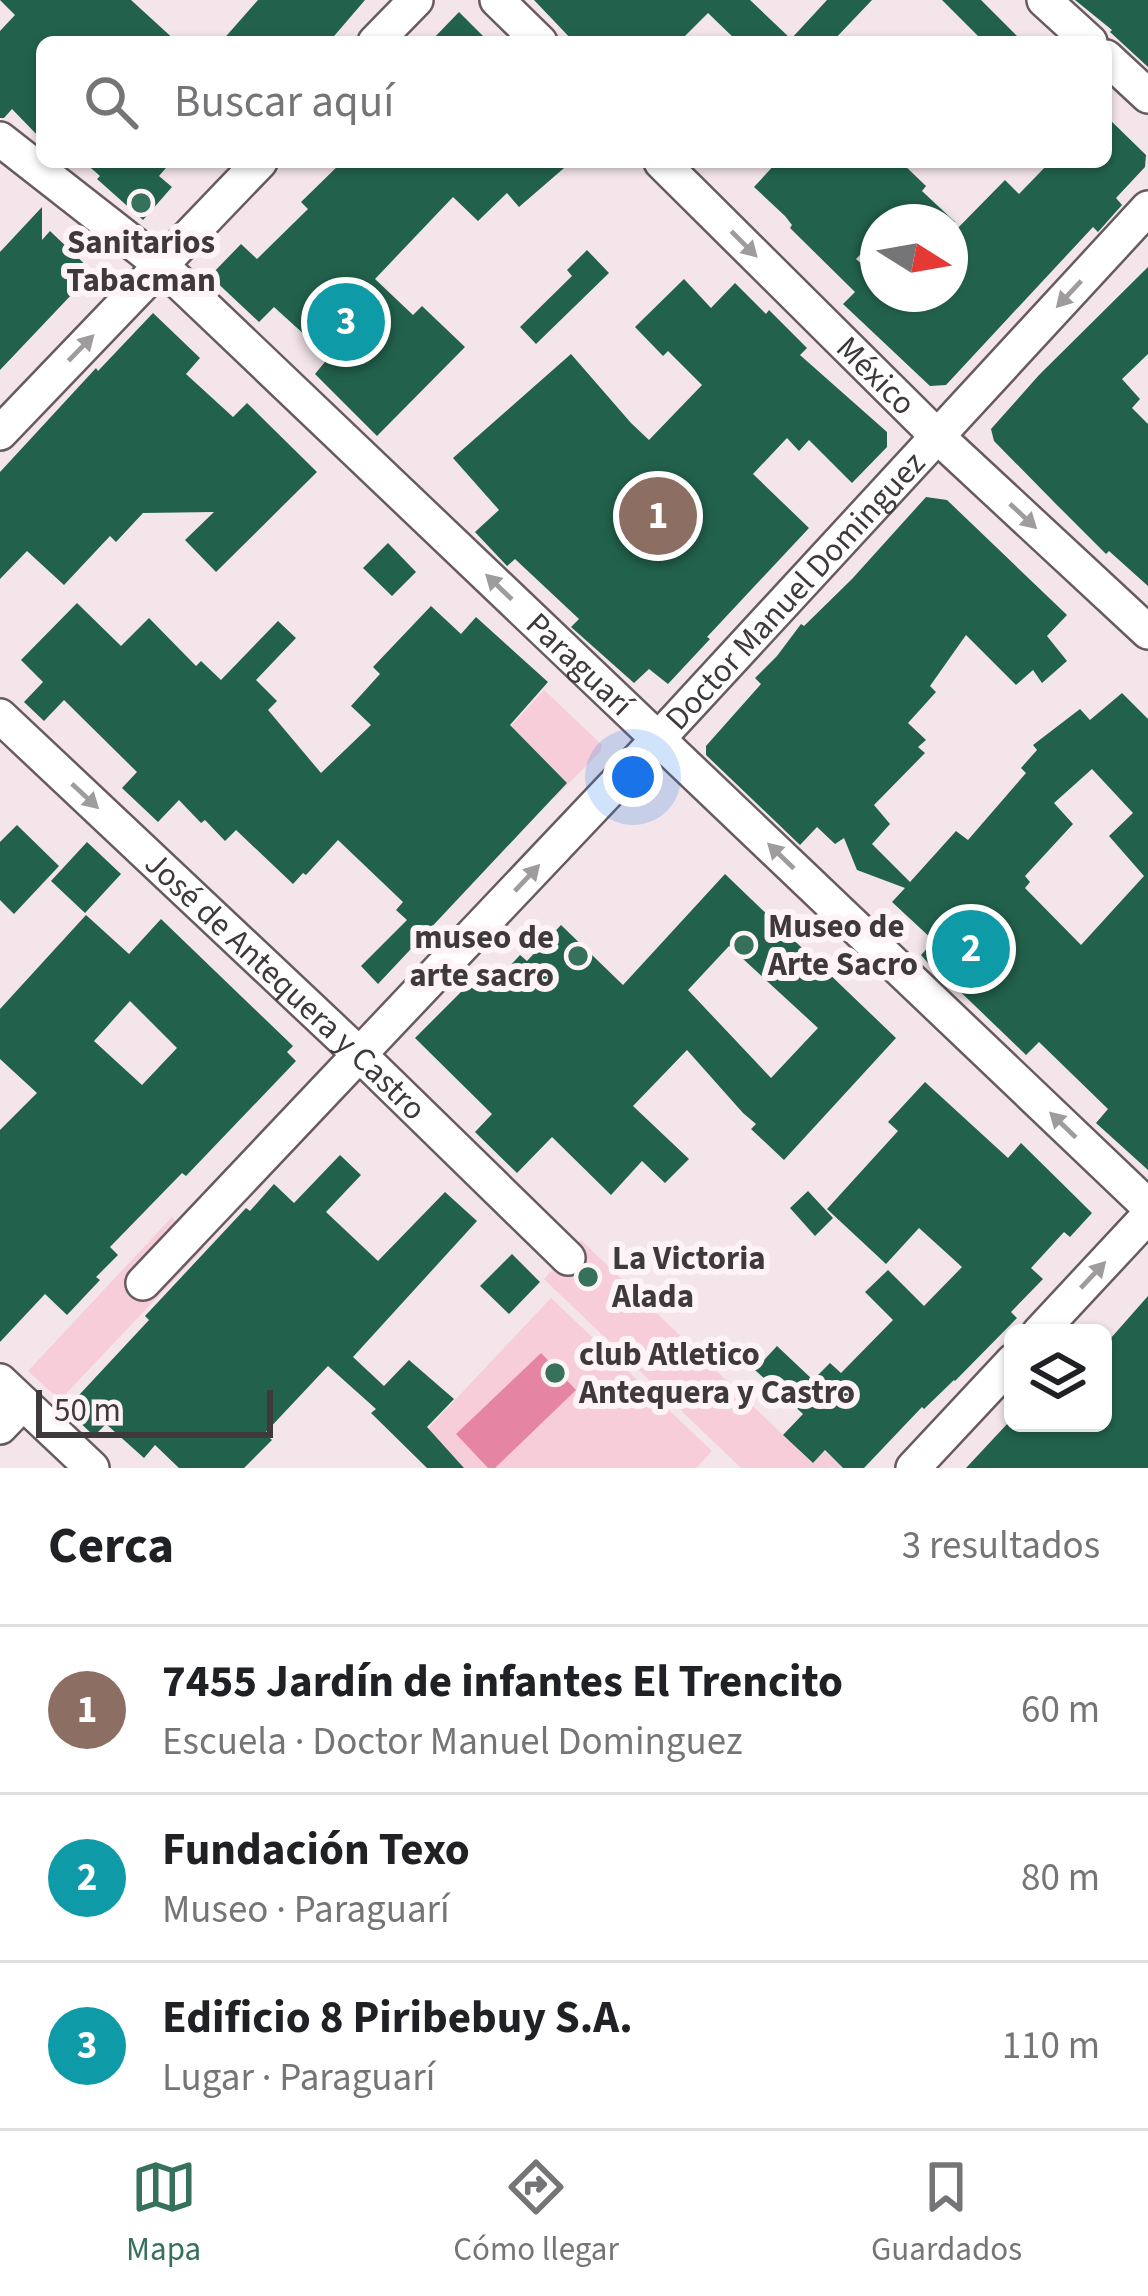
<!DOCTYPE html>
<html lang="es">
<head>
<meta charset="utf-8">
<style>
  :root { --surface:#fff; --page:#f6f6f6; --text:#202124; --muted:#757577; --line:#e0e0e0; --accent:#36715c }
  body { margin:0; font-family:"Source Sans 3",sans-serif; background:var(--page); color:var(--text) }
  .controls { position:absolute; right:36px; bottom:36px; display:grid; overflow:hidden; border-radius:18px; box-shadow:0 3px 9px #0004 }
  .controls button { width:108px; height:108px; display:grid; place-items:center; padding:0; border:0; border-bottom:3px solid var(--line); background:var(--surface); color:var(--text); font:60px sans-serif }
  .compass { position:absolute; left:860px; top:204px; width:108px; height:108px; border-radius:50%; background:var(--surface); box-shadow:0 3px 9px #0004; rotate:101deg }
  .scale { position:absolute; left:36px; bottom:30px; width:237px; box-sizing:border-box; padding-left:12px; border:6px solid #3e393a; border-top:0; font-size:33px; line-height:42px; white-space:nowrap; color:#3e393a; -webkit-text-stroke:9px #fef3f6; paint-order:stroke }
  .you { position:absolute; left:633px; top:777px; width:42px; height:42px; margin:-30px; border:9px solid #fff; border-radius:50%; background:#1a73e8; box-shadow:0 0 0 18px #1a73e833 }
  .badge { display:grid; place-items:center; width:78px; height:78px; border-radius:50%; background:var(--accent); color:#fff; font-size:39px; font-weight:700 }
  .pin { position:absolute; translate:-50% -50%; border:6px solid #fff; box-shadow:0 3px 12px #0006 }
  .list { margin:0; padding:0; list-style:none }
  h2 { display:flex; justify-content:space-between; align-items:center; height:156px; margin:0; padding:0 48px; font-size:51px }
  h2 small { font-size:39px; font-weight:400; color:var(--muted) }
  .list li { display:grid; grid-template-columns:78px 1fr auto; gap:36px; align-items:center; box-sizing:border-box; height:168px; padding:0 48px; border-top:3px solid var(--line) }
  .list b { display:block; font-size:45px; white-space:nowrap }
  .list p { margin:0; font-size:39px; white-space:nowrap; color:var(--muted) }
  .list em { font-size:39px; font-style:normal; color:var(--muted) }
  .icon { flex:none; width:66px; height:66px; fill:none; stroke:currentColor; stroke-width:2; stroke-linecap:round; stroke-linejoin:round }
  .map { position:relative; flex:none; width:1148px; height:1468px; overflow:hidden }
  .search { position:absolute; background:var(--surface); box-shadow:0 3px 9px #0004; left:36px; right:36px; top:36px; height:132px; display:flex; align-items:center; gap:30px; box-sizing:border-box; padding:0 42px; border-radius:18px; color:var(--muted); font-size:45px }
  .sheet { height:660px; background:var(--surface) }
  nav { display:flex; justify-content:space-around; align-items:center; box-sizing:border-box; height:168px; border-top:3px solid var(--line); background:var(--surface); font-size:33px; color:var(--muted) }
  nav a { display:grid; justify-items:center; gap:6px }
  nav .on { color:var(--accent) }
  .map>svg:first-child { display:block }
</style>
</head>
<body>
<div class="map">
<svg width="1148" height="1468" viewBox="0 0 1148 1468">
  <rect width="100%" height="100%" fill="#f3e5e9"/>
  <path fill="#f6cdd8" d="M544,690L602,745L601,751L554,798L553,796L566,782L535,751L487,752Z
    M172,1217L204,1248L60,1400L28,1371Z
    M581,1240L812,1463L825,1451L842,1468H741L544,1279Z
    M551,1298L712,1451L696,1468H430L409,1449Z"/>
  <path fill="#e684a4" d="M541,1353L576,1390L495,1468H488L456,1434Z"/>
  <path fill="#22624c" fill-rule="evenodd" d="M0,0H131L177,42H42V140L12,109L4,118H0V31L15,15Z
    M258,0H365L329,42H221Z
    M534,0H750L791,39L827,0H872L832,42H738L708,13L679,42H574Z
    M942,0H981L1023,42H984Z
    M1075,0H1148V67L1110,32L1112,30Z
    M459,12L489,42H430Z
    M1106,116L1146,155L1145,167L1116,198L1122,205L1098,232L1093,227L946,385L930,386L843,304L855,292L790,228L792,225L785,216L754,187L777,162H901L926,186L922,191L955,222H878V236L856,259L873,274L878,269V294H895L912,309L927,294H950V266L965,253L950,236L1005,180L1019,194L1050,162H1106Z
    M84,162H171L159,176L172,187L143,220L97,179L100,176Z
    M342,162H571L519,207L507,193L478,221L453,197L375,279L413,315L422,306L465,347L377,436L315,374L329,357L274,307L259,322L210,276L241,244L257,259L308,209L301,202Z
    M42,207V240L50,231L93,272L0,370V252Z
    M587,250L609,273L536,344L520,327L572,276L567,270Z
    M1148,267V354L1122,379L1140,399L1132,408L1148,424V586L1109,551L1106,554L1053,501L994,441L991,429L1039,375Z
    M684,279L711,308L735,283L766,314L769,310L807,348L800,355L887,432V447L852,483L809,440L799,451L787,438L753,474L809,528L707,637L710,639L668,684L649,669L634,683L571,627L579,619L515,559L507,566L475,532L499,510L453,458L571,354L631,423L649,440L702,385L668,351L663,356L635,327Z
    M153,313L200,358L186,374L233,417L247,403L317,472L216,572L185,540L214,512L143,513L116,542L110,536L64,585L27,551L0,579V472L96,368L98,371Z
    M926,497L947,500L1067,615L1047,636L1067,661L1042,683L1033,670L1016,685L966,635L930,686L936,692L908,723L926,740L918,747L925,753L874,805L890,824L872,844L910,882L956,831L968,840L1026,773L1021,768L1037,750L1033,745L1080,709L1090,720L1122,693L1148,719V1170L1096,1123L1108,1109L1039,1042L1026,1055L944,976L941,978L921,955L934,941L892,902L905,888L857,870L844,838L835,844L817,827L800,845L706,755V746L761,684L755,678L777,656L801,624L804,626L852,579ZM1092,769L1133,813L1109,836L1144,876L1081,945L1025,888L1030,882L1025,876L1073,824L1054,803Z
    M388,543L416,572L392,596L363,568Z
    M77,603L121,646L149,618L196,666L201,661L221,680L278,621L296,638L256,680L277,701L268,710L321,773L371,725L351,706L380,674L373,667L431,606L461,634L476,617L548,682L510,725L567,783L378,984L361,966L407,920L396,910L403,902L338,840L306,875L303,873L293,884L236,830L225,841L205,820L201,823L179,800L158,822L122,788L137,772L64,700L44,721L24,702L43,682L21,660Z
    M17,825L59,866L14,914L0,900V842Z
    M87,842L121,874L85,913L51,881Z
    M725,874L896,1038L784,1160L751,1129L756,1124L743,1113L687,1050L633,1106L689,1159L665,1183L642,1161L611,1195L552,1137L517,1173L475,1132L492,1114L415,1038L473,980L486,992L520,955L527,961L561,925L623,985ZM729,946L818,1028L771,1078L688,990Z
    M86,915L129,954L161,919L293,1046L287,1052L296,1061L186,1176L182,1173L110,1247L118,1255L96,1277L100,1280L67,1315L45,1294L0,1342V1130L37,1093L0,1059V1009ZM130,1001L177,1048L142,1085L94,1041Z
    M925,1082L1008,1158L1021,1143L1092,1213L1070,1237L1064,1232L1031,1268L1043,1279L1011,1312L1017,1318L955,1381L954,1380L924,1409L922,1407L864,1468H843L825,1450L813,1463L783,1435L803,1414L755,1370L777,1346L813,1380L830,1363L841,1373L893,1320L865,1292L888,1270L924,1306L962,1267L919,1228L886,1264L827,1209L898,1131L888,1122Z
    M340,1155L361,1175L326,1212L378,1261L445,1192L477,1221L353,1357L384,1386L409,1360L454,1399L427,1427L464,1468H427L371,1413L376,1409L328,1366L265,1433L272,1440L244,1468H179L155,1445L144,1458L106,1424L94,1436L66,1409L149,1320L145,1316L246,1208L250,1211L274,1184L294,1203Z
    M808,1191L833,1218L815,1236L790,1208Z
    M512,1254L540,1282L509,1314L480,1286Z
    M1148,1296V1468H966L1008,1423H1103V1347Z"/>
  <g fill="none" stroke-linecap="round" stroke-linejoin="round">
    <g stroke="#675b5f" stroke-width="38">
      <g id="street">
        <path d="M497,0L540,42"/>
        <path d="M1044,0L1090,42"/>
        <path d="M375,42L416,0"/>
        <path d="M1106,57L1148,96"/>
        <path id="s1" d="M0,139L161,265L1148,1206"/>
        <path id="s2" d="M661,162L937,436L1148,632"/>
        <path d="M0,433L260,162"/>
        <path id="s3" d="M0,716L360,1055L568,1258"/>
        <path id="s4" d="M143,1283L658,739L1148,208"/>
        <path d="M1039,1333L1148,1216"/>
        <path d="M0,1381L92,1468"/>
        <path d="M0,1427L23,1403"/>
        <path d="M913,1468L1013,1361"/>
      </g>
    </g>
    <use href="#street" stroke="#fff" stroke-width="33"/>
  </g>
  <defs><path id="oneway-solid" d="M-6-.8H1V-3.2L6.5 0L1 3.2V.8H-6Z" transform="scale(3)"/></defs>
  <g fill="#9e9c9c">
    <use href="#oneway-solid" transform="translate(744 244) rotate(45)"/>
    <use href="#oneway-solid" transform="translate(1069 294) rotate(133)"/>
    <use href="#oneway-solid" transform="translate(81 348) rotate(-46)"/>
    <use href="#oneway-solid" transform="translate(1023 516) rotate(43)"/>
    <use href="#oneway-solid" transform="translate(499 587) rotate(-136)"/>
    <use href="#oneway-solid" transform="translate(85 796) rotate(43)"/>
    <use href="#oneway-solid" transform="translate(781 856) rotate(-136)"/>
    <use href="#oneway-solid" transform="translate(527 878) rotate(-47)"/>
    <use href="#oneway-solid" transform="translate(1063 1125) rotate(-136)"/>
    <use href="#oneway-solid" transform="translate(1093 1275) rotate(-47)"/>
  </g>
  <g fill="#36715c" stroke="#fef3f6" stroke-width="4.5">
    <circle cx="141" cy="203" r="12"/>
    <circle cx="744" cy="945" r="12"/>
    <circle cx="578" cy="956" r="12"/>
    <circle cx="588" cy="1277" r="12"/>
    <circle cx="555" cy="1373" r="12"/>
  </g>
  <g text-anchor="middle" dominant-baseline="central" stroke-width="12" stroke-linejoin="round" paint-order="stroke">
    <g font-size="33" font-weight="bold" fill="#3e393a" stroke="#fef3f6" text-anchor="start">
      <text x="141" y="242" text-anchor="middle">Sanitarios<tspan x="141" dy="38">Tabacman</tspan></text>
      <text x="768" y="926">Museo de<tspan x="768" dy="38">Arte Sacro</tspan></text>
      <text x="554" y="937" text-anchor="end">museo de<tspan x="554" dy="38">arte sacro</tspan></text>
      <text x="612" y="1258">La Victoria<tspan x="612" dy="38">Alada</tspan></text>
      <text x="579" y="1354">club Atletico<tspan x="579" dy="38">Antequera y Castro</tspan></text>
    </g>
    <g font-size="33" fill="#3e393a" stroke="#fef3f6">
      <text stroke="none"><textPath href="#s2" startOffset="303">México</textPath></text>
      <text stroke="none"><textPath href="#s4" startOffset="951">Doctor Manuel Dominguez</textPath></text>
      <text stroke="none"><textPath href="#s1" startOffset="783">Paraguarí</textPath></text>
      <text stroke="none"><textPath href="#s3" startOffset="393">José de Antequera y Castro</textPath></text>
    </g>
  </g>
</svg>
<div class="controls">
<button><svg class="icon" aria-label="layers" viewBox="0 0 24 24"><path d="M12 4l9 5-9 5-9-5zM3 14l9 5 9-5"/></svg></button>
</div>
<svg class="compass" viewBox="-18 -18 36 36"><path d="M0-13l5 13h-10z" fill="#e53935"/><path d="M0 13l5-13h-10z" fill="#757577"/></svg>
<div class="scale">50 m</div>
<div class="you"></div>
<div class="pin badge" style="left:658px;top:516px;background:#8d6e63">1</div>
<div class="pin badge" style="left:971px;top:949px;background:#0f9aa8">2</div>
<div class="pin badge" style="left:346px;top:322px;background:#0f9aa8">3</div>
<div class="search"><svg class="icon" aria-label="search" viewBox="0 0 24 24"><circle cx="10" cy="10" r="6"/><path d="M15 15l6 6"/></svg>Buscar aquí</div>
</div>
<section class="sheet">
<h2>Cerca<small>3 resultados</small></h2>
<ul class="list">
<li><span class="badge" style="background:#8d6e63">1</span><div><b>7455 Jardín de infantes El Trencito</b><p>Escuela · Doctor Manuel Dominguez</p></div><em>60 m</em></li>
<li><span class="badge" style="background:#0f9aa8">2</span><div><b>Fundación Texo</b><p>Museo · Paraguarí</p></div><em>80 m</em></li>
<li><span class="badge" style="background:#0f9aa8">3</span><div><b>Edificio 8 Piribebuy S.A.</b><p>Lugar · Paraguarí</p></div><em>110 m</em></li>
</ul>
</section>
<nav>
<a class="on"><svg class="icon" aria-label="map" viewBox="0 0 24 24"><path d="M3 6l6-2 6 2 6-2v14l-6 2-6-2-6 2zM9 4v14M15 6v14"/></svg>Mapa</a>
<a><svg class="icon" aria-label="directions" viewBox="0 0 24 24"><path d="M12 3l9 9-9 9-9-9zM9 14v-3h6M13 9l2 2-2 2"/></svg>Cómo llegar</a>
<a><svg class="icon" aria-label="saved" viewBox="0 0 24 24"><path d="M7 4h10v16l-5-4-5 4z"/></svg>Guardados</a>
</nav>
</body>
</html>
